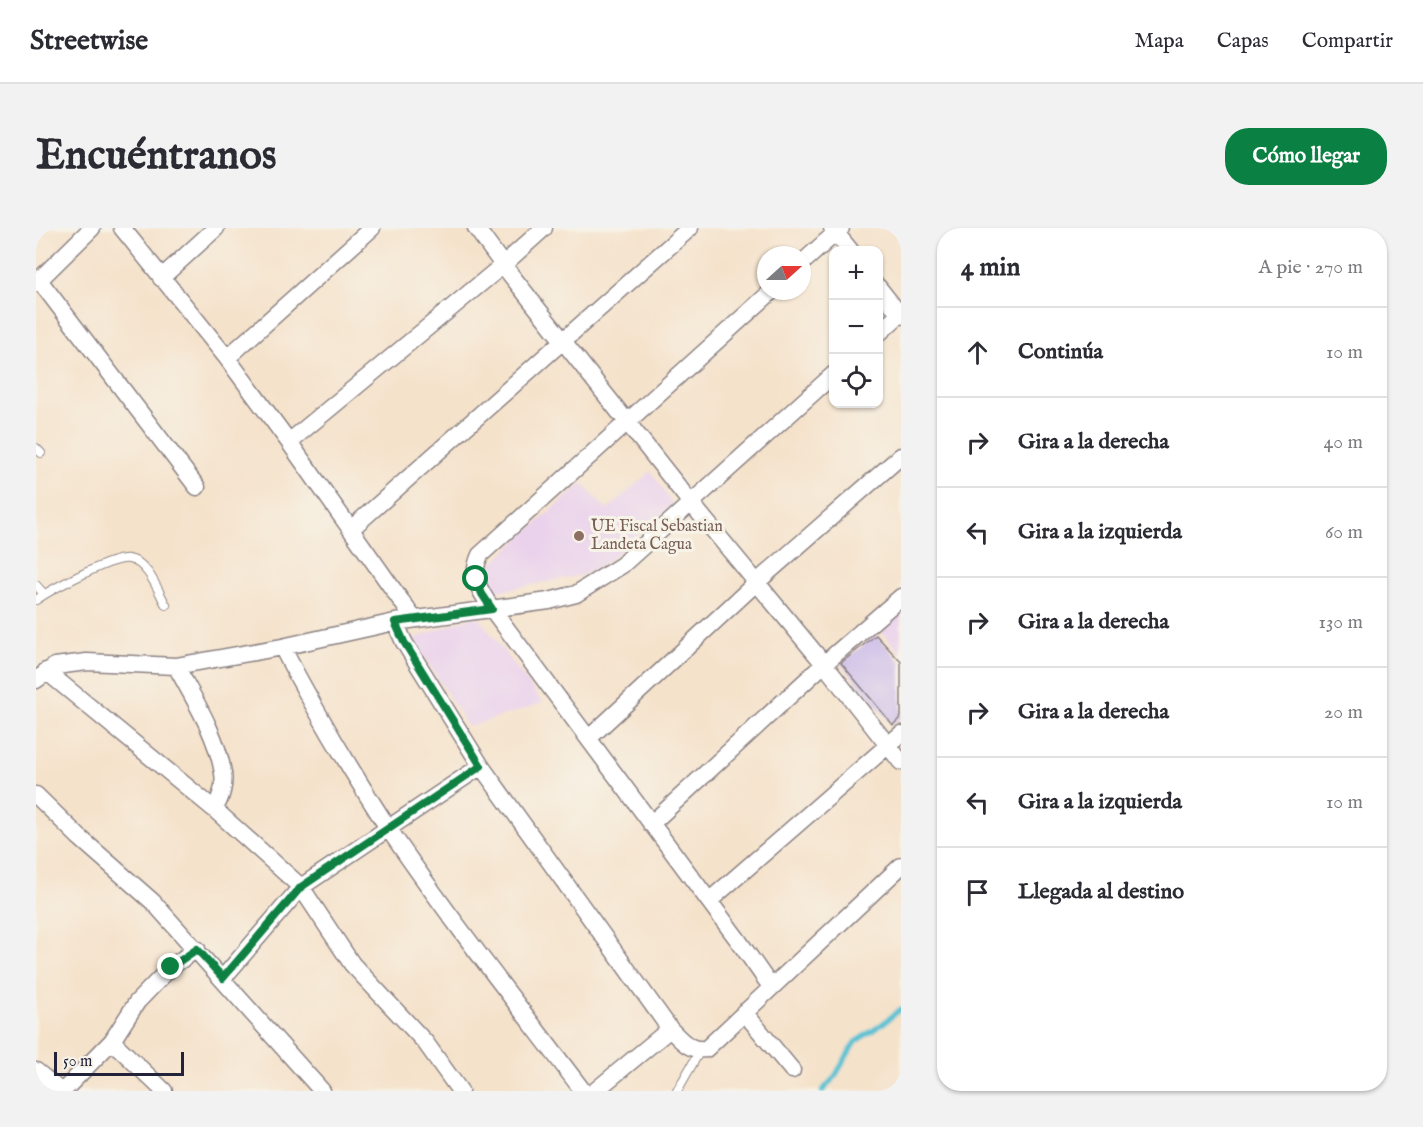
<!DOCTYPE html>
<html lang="es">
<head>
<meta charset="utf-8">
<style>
  :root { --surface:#fff; --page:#f2f2f3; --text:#2b2b33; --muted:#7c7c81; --line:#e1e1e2; --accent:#0b8043 }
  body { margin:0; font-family:"IM FELL English",serif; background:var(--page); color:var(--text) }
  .controls { position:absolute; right:18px; top:18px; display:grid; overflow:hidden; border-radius:12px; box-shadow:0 2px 4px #0004 }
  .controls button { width:54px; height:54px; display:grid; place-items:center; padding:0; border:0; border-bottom:2px solid var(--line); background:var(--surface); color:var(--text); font:30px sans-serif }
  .compass { position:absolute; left:721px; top:18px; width:54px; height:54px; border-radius:50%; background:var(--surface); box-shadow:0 2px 4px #0004; rotate:69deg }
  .scale { position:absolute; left:18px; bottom:15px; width:130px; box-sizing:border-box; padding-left:6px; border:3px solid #22223b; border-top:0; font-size:16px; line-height:21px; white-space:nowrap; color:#22223b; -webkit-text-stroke:4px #f7f3e8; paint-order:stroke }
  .stop { position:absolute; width:18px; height:18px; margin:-14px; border:4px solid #0b8043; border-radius:50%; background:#fff }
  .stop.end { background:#0b8043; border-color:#fff; box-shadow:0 2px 6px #0008 }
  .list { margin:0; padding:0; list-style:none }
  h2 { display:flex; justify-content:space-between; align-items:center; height:78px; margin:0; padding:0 24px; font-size:26px }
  h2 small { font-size:20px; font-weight:400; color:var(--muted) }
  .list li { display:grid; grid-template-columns:39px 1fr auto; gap:18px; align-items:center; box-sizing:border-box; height:90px; padding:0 24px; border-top:2px solid var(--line) }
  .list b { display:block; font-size:22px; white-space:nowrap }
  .list em { font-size:20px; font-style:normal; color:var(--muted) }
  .icon { flex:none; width:33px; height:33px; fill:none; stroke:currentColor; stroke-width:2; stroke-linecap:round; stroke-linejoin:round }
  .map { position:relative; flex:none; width:865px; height:863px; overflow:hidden; border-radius:24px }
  header { display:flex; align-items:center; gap:36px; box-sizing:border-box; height:84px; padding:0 30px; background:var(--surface); border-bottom:2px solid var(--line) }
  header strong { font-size:28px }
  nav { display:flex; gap:33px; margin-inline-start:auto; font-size:21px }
  .intro { display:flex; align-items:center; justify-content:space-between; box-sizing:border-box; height:144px; padding:0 36px }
  h1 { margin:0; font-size:42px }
  .button { padding:15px 27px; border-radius:24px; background:var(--accent); color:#fff; font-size:21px; font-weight:700 }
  main { display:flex; gap:36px; padding:0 36px }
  aside { flex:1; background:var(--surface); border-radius:24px; box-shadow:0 2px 4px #0004 }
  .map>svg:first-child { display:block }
</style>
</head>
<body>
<header>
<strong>Streetwise</strong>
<nav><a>Mapa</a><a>Capas</a><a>Compartir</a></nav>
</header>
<div class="intro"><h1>Encuéntranos</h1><a class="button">Cómo llegar</a></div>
<main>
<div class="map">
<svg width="865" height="863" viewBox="0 0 865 863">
  <rect width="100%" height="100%" fill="#f7f3e8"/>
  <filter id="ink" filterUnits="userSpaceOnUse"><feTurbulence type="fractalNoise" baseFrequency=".0167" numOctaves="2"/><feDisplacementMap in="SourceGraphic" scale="12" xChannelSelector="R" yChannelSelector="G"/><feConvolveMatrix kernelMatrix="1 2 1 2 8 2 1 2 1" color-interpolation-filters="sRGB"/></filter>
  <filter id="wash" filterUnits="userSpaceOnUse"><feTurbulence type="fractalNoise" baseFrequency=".008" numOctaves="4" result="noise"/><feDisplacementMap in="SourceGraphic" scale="24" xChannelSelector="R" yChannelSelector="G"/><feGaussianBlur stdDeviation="1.35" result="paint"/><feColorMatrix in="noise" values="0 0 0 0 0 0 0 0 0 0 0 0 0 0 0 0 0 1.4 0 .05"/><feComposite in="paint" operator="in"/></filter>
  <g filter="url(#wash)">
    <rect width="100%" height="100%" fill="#f5e2cb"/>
    <path fill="#ead1ec" d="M615,243L637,277L571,334L548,347L462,363L450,361L445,345L546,255L571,282Z
      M865,381V426L843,401Z
      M441,387L507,475L432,499L377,411Z"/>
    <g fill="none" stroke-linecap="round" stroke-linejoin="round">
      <path stroke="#57c1d3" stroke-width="5" d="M786,863L798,850L819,814L845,797L865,781"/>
    </g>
    <g id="blocks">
      <path fill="#c9b8e9" d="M840,407L865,434V489L857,497L805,435Z"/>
    </g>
  </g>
  <g filter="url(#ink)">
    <use href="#blocks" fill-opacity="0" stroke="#8c8283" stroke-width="1.5"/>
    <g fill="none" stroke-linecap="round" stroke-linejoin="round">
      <g stroke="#8c8283" stroke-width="10">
        <path id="service" d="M0,220L5,225
          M0,357L8,366
          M0,372C14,362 77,328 93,331C112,334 122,363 130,377
          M641,863L665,821"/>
      </g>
      <g stroke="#8c8283" stroke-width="19">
        <path id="minor" d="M86,0L191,130L253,214L378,391
          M440,0L467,37L655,275L788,436L865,534
          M796,0L814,22
          M766,35L805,0
          M125,50L180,0
          M3,52L161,259
          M0,55L56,0
          M842,59L865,88
          M842,106L865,85
          M191,130L336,0
          M253,214L467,37L508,0
          M315,301L654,0
          M359,394L368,414L445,538L634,801C646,813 653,823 670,821L865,638
          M246,419C278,481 314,541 352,600C413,690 481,776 547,863
          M140,438C158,471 181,507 187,545C189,557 185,571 178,581
          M10,443L178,581L265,659L316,736L389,814L424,863
          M0,452L19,438L51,434L140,438L246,419L359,394L513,373L540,366L586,337L798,146
          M553,510L721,354L865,228
          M0,567L43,609L117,674L286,863
          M615,596L788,436L865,369
          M673,673L865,506
          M187,750L265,659L445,538
          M735,759L702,712L456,381C443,362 434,348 444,327L736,63
          M708,784L756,842
          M76,813L128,863
          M0,843L24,863
          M27,863L76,813L101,774L135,739L161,721
          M559,863L634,801"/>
      </g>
      <use href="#service" stroke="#fff" stroke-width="8"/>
      <use href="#minor" stroke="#fff" stroke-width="16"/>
    </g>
  </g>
  <g fill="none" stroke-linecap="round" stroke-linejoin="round" filter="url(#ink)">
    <path stroke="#0b8043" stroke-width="8" d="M135,739L161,721L187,750L265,659L445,538L368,414L359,394L456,381L446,366L440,351"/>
  </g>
  <circle fill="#8d6e63" stroke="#f7f3e8" stroke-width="2" cx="543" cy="308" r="6"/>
  <g text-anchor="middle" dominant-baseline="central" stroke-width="6" stroke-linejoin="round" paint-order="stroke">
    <g font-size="16" fill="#785e54" stroke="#f7f3e8" text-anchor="start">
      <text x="555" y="299">UE Fiscal Sebastian<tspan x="555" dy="18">Landeta Cagua</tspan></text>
    </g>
  </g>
</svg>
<div class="controls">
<button>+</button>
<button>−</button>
<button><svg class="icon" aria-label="locate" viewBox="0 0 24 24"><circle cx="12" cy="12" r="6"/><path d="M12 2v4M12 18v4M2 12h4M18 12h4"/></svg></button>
</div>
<svg class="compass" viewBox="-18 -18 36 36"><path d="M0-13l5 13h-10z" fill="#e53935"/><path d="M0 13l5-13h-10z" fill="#7c7c81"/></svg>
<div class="scale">50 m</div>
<div class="stop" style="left:440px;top:351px"></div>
<div class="stop end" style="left:135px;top:739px"></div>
</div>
<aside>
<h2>4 min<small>A pie · 270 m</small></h2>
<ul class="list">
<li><svg class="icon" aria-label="ahead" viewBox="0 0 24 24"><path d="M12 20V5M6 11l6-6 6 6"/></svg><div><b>Continúa</b></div><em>10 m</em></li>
<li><svg class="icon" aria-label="right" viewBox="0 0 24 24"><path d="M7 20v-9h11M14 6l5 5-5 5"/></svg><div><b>Gira a la derecha</b></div><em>40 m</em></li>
<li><svg class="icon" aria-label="left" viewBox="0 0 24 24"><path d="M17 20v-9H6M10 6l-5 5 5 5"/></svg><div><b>Gira a la izquierda</b></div><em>60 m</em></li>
<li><svg class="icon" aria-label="right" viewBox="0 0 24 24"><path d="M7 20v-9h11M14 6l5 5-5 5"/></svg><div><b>Gira a la derecha</b></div><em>130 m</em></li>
<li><svg class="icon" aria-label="right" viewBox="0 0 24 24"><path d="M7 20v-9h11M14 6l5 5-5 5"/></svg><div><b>Gira a la derecha</b></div><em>20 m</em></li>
<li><svg class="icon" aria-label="left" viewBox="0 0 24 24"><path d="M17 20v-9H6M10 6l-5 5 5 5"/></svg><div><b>Gira a la izquierda</b></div><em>10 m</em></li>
<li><svg class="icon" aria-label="arrive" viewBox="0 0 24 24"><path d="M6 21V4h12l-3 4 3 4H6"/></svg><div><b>Llegada al destino</b></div></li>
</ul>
</aside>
</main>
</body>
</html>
